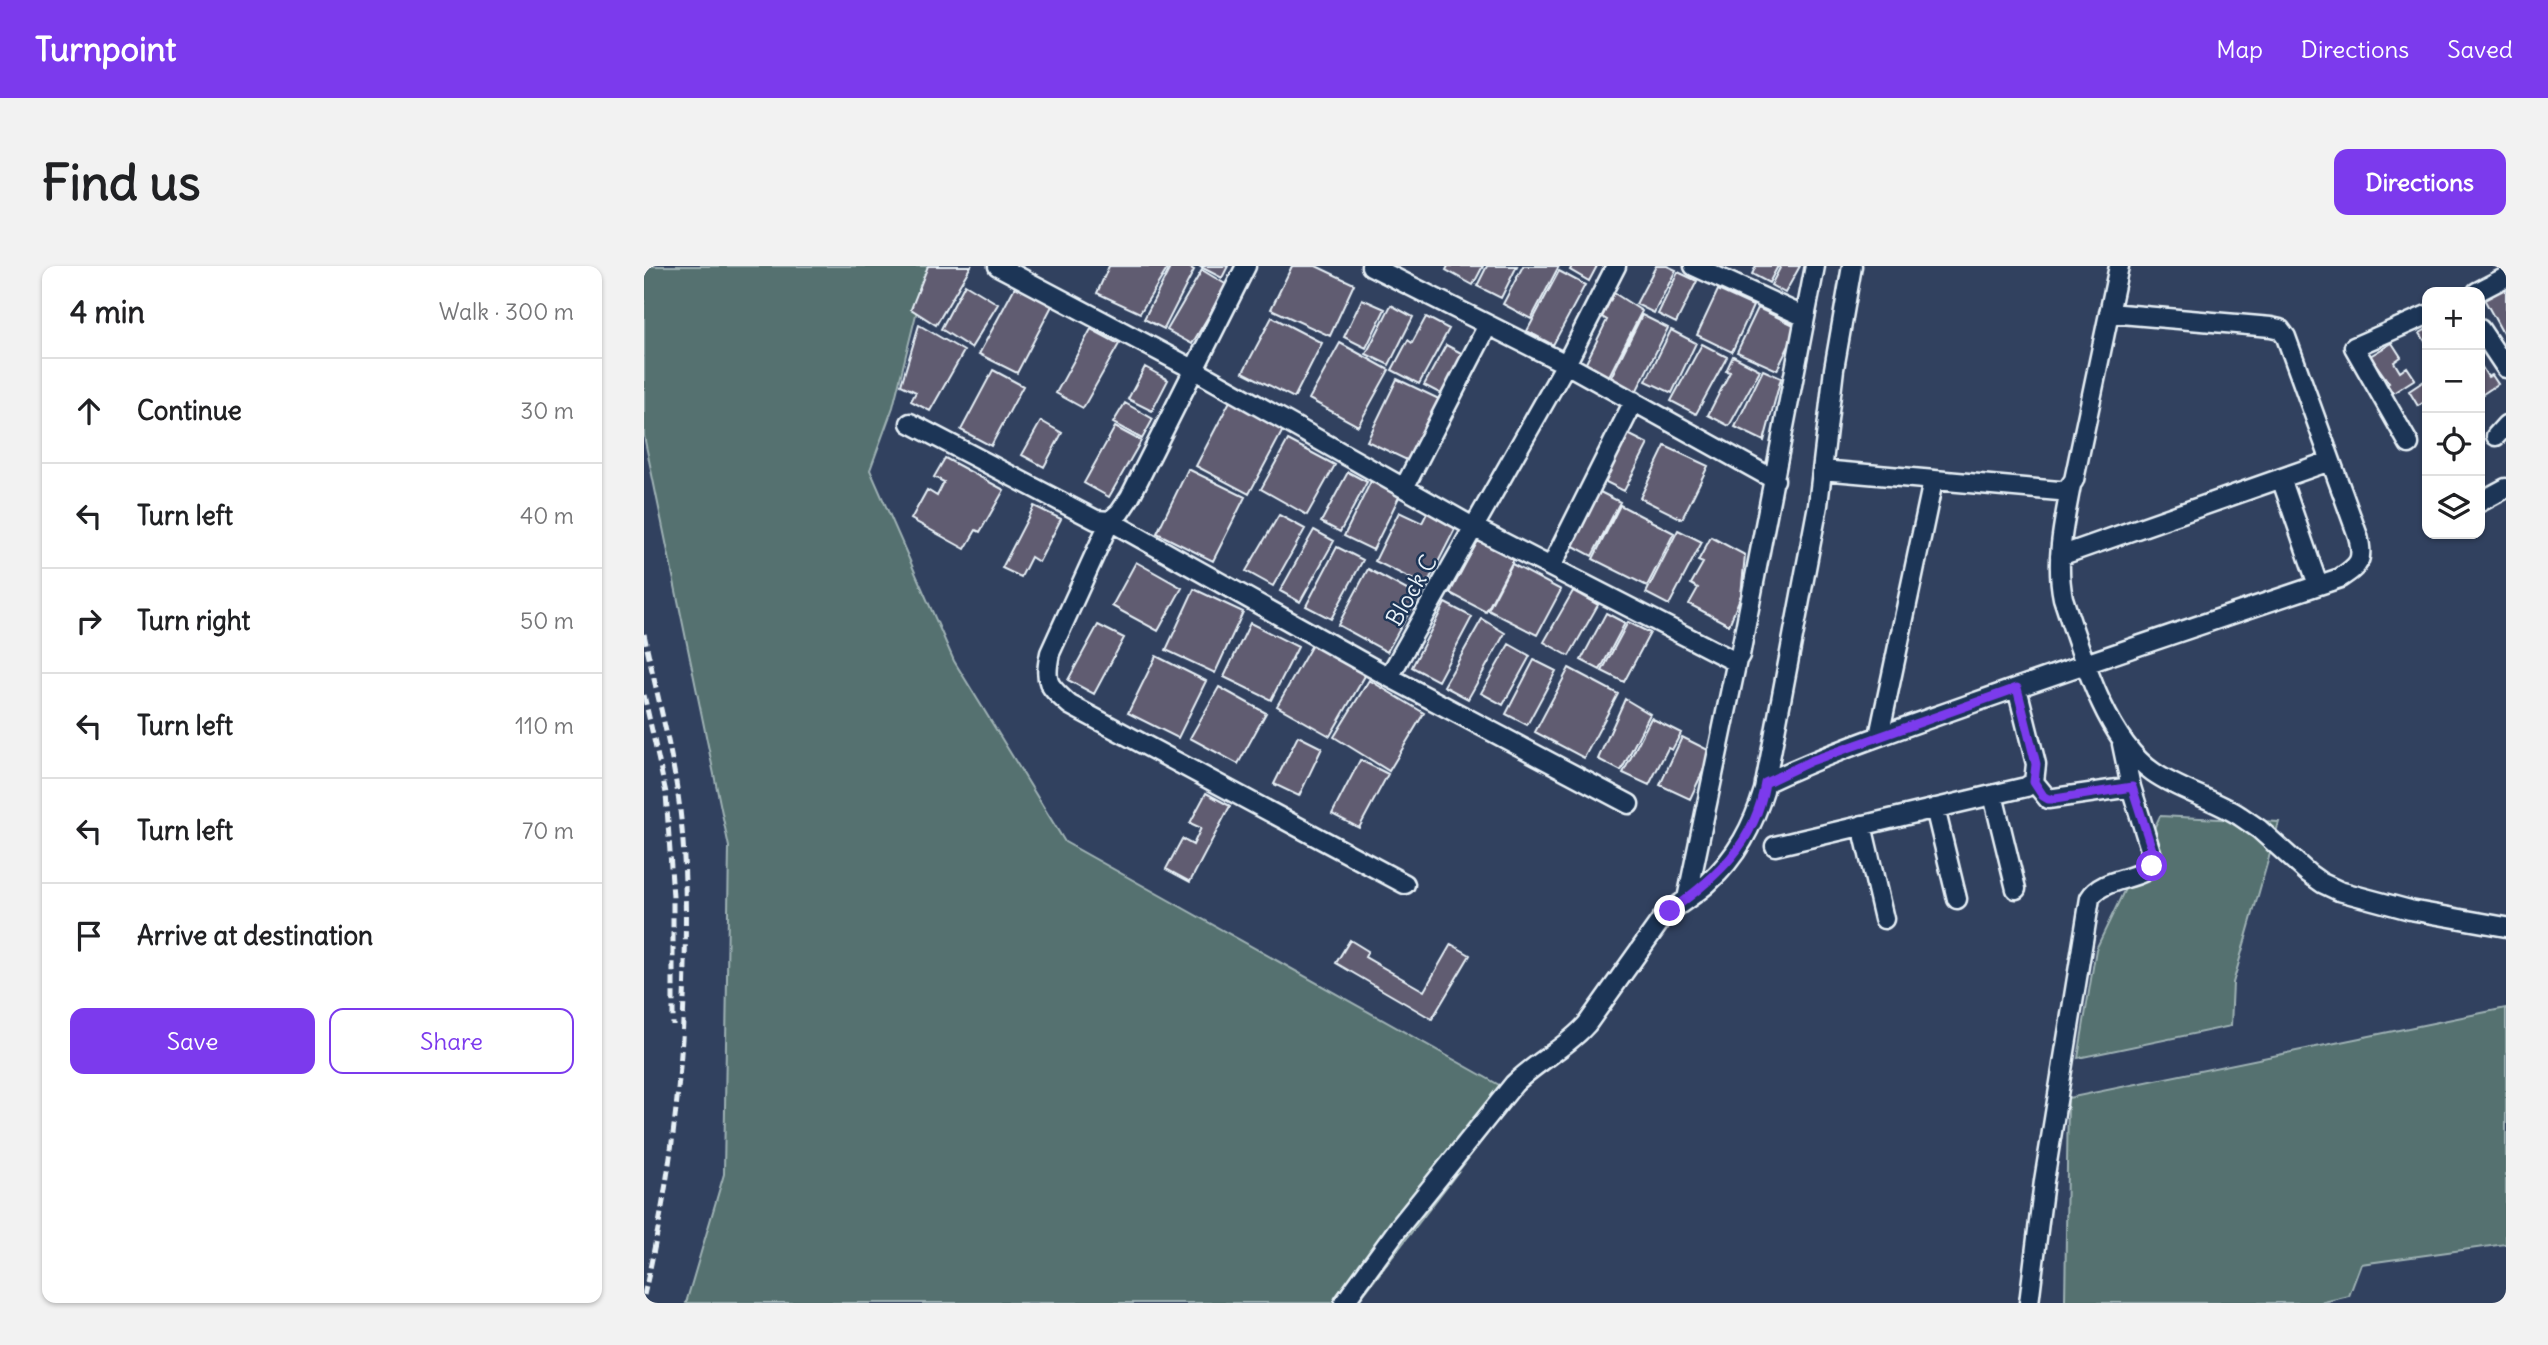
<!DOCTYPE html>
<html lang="en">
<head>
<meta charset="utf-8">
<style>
  :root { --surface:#fff; --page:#f2f2f2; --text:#202124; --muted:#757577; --line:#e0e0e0; --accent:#7c3aed }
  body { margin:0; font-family:Delius,sans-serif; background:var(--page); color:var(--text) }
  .controls { position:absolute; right:21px; top:21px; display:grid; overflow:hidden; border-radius:14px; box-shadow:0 2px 5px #0004 }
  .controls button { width:63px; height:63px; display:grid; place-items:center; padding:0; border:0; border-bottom:2px solid var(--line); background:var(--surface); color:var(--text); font:35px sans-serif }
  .stop { position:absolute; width:21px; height:21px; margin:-16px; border:5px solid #7c3aed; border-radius:50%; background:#fff }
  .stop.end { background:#7c3aed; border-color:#fff; box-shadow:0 2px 7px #0008 }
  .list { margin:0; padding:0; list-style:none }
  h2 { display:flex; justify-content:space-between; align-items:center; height:91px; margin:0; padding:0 28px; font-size:30px }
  h2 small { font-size:23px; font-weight:400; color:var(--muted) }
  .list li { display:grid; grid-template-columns:46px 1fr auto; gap:21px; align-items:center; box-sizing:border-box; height:105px; padding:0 28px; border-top:2px solid var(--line) }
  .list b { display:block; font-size:26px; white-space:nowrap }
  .list em { font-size:23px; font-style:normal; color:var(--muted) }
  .actions { display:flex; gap:14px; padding:21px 28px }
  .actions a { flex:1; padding:16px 0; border:2px solid var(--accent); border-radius:14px; text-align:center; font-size:24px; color:var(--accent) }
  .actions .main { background:var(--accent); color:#fff }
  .icon { flex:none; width:38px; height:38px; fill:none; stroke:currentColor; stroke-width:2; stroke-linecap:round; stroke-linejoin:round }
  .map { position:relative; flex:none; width:1862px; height:1037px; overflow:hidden; border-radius:14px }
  header { display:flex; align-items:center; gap:42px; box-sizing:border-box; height:98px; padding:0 35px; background:var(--accent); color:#fff }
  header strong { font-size:33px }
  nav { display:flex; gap:38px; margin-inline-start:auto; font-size:24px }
  .intro { display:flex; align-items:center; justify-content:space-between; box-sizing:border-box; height:168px; padding:0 42px }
  h1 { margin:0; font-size:49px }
  .button { padding:18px 32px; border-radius:14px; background:var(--accent); color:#fff; font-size:24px; font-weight:700 }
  main { display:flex; gap:42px; padding:0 42px }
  aside { flex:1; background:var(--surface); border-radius:14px; box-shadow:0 2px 5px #0004 }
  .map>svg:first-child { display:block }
</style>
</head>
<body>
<header>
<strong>Turnpoint</strong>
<nav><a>Map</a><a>Directions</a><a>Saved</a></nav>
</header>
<div class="intro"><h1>Find us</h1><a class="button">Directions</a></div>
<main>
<aside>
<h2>4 min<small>Walk · 300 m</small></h2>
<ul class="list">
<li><svg class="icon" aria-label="ahead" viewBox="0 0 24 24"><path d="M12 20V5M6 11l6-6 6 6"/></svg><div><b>Continue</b></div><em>30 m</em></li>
<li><svg class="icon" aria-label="left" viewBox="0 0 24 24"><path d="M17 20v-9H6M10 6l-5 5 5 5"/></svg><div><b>Turn left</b></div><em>40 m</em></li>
<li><svg class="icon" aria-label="right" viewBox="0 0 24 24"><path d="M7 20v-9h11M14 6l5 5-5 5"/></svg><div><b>Turn right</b></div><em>50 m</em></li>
<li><svg class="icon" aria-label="left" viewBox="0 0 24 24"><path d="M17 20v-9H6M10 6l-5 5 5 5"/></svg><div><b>Turn left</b></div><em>110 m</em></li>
<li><svg class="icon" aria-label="left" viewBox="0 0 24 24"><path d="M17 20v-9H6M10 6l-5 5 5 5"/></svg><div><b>Turn left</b></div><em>70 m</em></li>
<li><svg class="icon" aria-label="arrive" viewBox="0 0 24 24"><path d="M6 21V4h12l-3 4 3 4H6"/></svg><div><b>Arrive at destination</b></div></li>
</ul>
<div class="actions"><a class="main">Save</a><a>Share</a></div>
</aside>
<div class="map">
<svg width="1862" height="1037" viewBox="0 0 1862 1037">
  <rect width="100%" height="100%" fill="#31415f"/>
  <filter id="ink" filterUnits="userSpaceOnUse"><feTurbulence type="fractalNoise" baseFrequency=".0143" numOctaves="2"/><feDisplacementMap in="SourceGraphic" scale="14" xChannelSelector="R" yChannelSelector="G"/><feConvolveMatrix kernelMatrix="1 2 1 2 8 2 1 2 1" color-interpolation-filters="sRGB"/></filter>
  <g filter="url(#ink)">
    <path fill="#54716f" stroke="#9eb1b4" stroke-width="2" d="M0,0H284L249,141L226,204L310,395L421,576L873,829L713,1037H42L80,908L85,581L0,170Z
      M1516,550L1635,556L1589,717L1587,760L1434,792L1452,683Z
      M1862,742V978L1717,998L1705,1030L1676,1037H1421L1424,832Z"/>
    <path fill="#615c71" stroke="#e8f1f8" stroke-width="2" d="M284,0H327L292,59L267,43Z
      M465,0H525L496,47L453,27Z
      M527,0H543L550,4L520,63L500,53Z
      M555,0H584L578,12Z
      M648,0H672L710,18L686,70L627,43Z
      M804,0H839L829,19L802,4Z
      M843,0H873L857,32L833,20Z
      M879,0H915L887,53L859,38Z
      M928,0H953L945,15L926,4Z
      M1012,0H1023L1032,4L1010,47L992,38Z
      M1112,0H1134L1125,17L1108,8Z
      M1137,0H1156L1141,27L1127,19Z
      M558,4L583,19L548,78L523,64Z
      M915,5L941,19L909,79L883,65Z
      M1034,6L1053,15L1032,57L1014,48Z
      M321,18L354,38L327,82L297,63Z
      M372,19L409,38L373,107L335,88Z
      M1862,21V73L1840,33Z
      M1074,24L1109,40L1088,86L1053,69Z
      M970,27L998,45L964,112L941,99L963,54L958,51Z
      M718,33L741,43L722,82L700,71Z
      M747,39L769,51L745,99L722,88Z
      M1114,42L1154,61L1133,104L1093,86Z
      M998,49L1024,62L992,126L966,113Z
      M628,51L678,77L650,132L599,106Z
      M782,51L805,63L775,118L748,104L764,74L768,77Z
      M275,59L320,85L286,145L267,135L272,126L257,119Z
      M447,63L475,78L439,142L412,127Z
      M1783,63V76L1782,77L1776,67Z
      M1027,64L1052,77L1028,127L1002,115Z
      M696,77L745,104L714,160L665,133Z
      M1748,77L1757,91L1750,96L1756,106L1763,101L1771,113L1749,127L1743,118L1745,117L1726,90Z
      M1058,78L1083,91L1052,148L1027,135Z
      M802,79L823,90L801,130L780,119Z
      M1089,90L1116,104L1085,160L1064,149L1086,106L1082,105Z
      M1836,98L1844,111L1848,109L1854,118L1836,130Z
      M501,101L524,114L508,145L484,133Z
      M349,104L379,120L347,180L317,164Z
      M1119,104L1137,112L1120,175L1091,161Z
      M753,113L797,134L767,196L723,175Z
      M1783,113V134L1774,140L1765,125Z
      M586,135L639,164L605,228L552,200Z
      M481,137L509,153L498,173L469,157Z
      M397,155L418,167L400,201L378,189Z
      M471,161L497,175L465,231L440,217Z
      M980,166L1004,178L980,225L956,213Z
      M644,174L691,199L663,249L617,223Z
      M1021,180L1064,200L1038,253L996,232Z
      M301,192L360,224L336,266L332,264L321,283L267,253L283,224L293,230L300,216L290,211Z
      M544,203L601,231L569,295L513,267Z
      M704,206L723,216L696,266L677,256Z
      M727,215L756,229L729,284L700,270Z
      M950,223L976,236L948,290L922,276Z
      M976,239L1030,267L1003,320L949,293Z
      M390,240L417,253L395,296L387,291L377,311L358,302Z
      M784,245L813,259L782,320L731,295L755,246L778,257Z
      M635,249L661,263L629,320L602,305Z
      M670,264L690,275L656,336L636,325Z
      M1034,264L1058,276L1025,339L1002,327Z
      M836,270L872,289L842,346L806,327Z
      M1067,271L1101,289L1097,329L1085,359L1045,338L1054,322L1047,318L1059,297L1054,295Z
      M693,281L719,294L687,353L662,340Z
      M492,296L538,322L514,365L468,340Z
      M868,298L917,324L893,369L844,344Z
      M724,303L774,330L743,386L694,359Z
      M550,323L599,346L571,407L522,384Z
      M929,325L954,339L925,390L900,376Z
      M801,337L828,351L794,415L768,401Z
      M962,347L981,357L956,404L937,394Z
      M838,353L861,367L824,433L800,420Z
      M984,356L1006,367L980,416L958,405Z
      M606,357L654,381L627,434L580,411Z
      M454,359L480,372L450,428L424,414Z
      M669,377L722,408L686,470L633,440Z
      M865,378L886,390L859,439L837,427Z
      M512,390L562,415L534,472L484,447Z
      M890,394L912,405L883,459L862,448Z
      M925,402L974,428L940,492L891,466Z
      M725,414L780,447L745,505L690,471Z
      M575,421L622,447L594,498L546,472Z
      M981,433L1006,448L977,505L954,493Z
      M1007,452L1037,467L1028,484L1024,482L1005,519L979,507Z
      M654,470L678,482L655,530L630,518Z
      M1038,471L1068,486L1046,533L1016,519Z
      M716,494L744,508L715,562L688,548Z
      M562,527L586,540L546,616L522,603L538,573L549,579L557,562L546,557Z
      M706,674L724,685L721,691L780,725L807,678L826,689L788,753L692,697Z"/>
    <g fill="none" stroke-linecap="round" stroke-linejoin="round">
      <g stroke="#e8f1f8" stroke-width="23">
        <path id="minor" d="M354,0L549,103L831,262L1088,394H1093
          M727,0L922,98L1131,214
          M1050,0L1161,51
          M1833,26L1862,11
          M1836,63L1862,102
          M266,157L452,254L466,255L476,246L486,231L602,0
          M1852,170L1862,159
          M1765,178L1710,81L1783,49
          M1178,204L1415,225L1423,224L1430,214L1475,0
          M1637,212L1674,319
          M1427,219C1420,257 1411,293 1419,332C1437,386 1461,473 1509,506C1536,525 1568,532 1596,550L1615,563L1664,607L1678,617L1695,625L1766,644L1862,661
          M760,222L844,59
          M1836,236L1862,222
          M1416,290L1686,195
          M907,301L990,135
          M745,411L922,98L972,0
          M1235,470L1289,215
          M1390,516L1404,533L1487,521
          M1121,517C1188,485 1259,462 1329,437C1451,394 1573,353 1696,312C1716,299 1720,294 1714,270L1642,71L1636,63L1627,61L1465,47
          M1349,529L1372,623
          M1291,542L1313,633
          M1218,559L1240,653
          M1131,580L1382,521L1390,516L1392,498L1373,422
          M761,618L426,439C403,419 400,416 406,387L466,255L745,411L985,538
          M1043,633L1093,394L1096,389L1171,0
          M700,1037L756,960L870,818C893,795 922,782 943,758L1017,654C1031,639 1049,631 1064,617C1093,591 1109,560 1120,524L1174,239L1190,103L1208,0
          M1385,1037L1400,915L1446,632C1459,610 1501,615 1510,596L1487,521L1478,478"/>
      </g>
      <use href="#minor" stroke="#1d3557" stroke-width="18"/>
      <path stroke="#e8f1f8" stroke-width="5" stroke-dasharray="10 5" stroke-linecap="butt" d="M0,368C11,421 26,475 34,529C42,584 42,642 41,698C39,811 26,918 0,1029
        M0,429L22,527L29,631V759"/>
    </g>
  </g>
  <g fill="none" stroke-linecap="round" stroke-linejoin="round" filter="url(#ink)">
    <path stroke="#7c3aed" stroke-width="9" d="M1026,645C1073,611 1111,578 1121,517L1167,495L1373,422L1392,498L1390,516L1399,530L1404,533H1411L1488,521L1510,590L1508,600"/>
  </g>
  <g text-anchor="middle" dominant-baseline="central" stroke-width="5" stroke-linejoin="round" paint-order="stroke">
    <g font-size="23" fill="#e8f1f8" stroke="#1d3557">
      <text transform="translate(767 324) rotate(-60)">Block C</text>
    </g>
  </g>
</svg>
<div class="controls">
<button>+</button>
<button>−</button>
<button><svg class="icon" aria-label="locate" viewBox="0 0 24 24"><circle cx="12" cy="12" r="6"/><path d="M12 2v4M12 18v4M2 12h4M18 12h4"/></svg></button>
<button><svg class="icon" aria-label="layers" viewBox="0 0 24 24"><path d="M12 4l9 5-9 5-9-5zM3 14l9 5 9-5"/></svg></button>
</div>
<div class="stop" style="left:1508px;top:600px"></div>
<div class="stop end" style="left:1026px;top:645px"></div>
</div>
</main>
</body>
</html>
